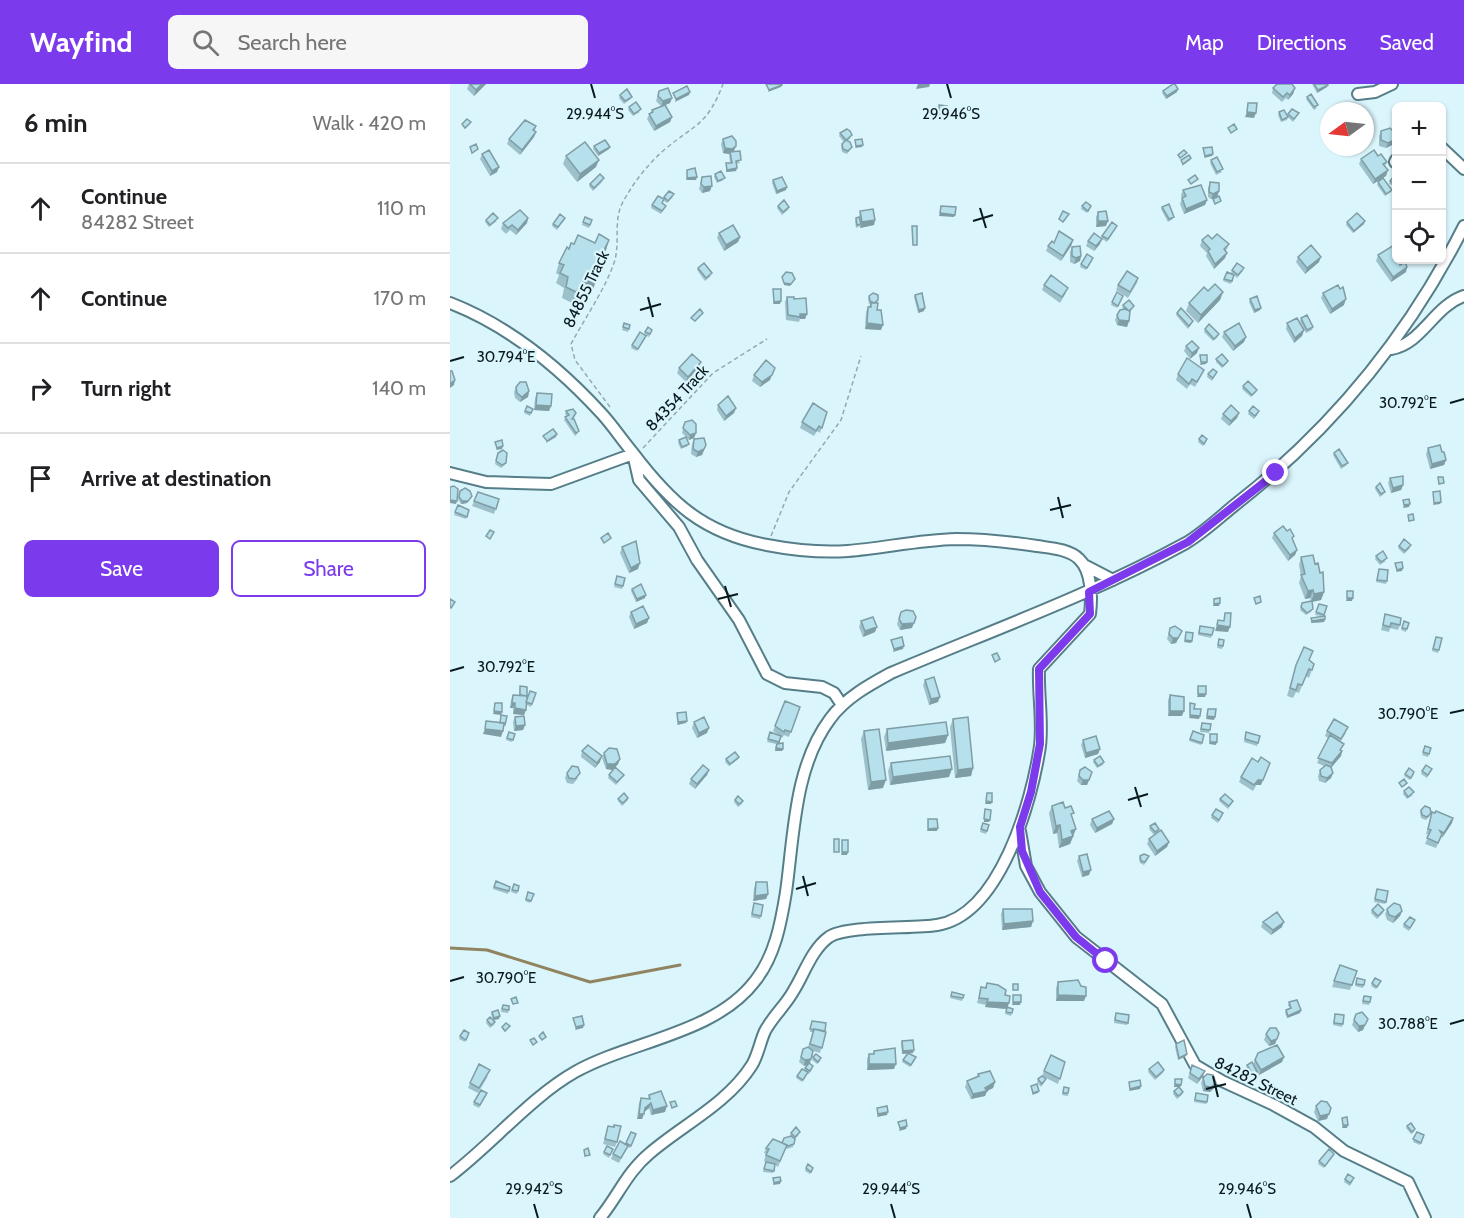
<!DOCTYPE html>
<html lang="en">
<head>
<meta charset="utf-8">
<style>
  :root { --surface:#fff; --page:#f6f6f6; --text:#202124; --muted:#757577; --line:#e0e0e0; --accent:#7c3aed }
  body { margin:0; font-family:Cabin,sans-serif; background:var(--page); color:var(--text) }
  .controls { position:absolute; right:18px; top:18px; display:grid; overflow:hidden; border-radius:9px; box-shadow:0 2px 4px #0004 }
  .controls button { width:54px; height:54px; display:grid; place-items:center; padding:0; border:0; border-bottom:2px solid var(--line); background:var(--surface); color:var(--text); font:30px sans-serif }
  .compass { position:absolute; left:870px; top:18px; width:54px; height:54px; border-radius:50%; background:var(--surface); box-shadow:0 2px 4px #0004; rotate:255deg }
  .stop { position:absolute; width:18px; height:18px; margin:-14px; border:4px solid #7c3aed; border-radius:50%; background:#fff }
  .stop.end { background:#7c3aed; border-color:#fff; box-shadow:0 2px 6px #0008 }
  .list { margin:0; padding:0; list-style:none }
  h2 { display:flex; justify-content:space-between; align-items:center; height:78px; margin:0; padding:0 24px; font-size:26px }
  h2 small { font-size:20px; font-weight:400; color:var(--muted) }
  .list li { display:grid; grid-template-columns:39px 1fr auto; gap:18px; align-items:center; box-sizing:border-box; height:90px; padding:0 24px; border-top:2px solid var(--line) }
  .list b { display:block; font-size:22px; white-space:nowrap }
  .list p { margin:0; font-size:20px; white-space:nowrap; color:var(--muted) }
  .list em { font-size:20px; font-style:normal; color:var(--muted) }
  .actions { display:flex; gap:12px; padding:18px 24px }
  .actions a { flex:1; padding:14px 0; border:2px solid var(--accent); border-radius:9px; text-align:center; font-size:21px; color:var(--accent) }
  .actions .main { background:var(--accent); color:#fff }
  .icon { flex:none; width:33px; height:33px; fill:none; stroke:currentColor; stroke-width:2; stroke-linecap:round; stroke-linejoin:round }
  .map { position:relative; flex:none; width:1014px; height:1134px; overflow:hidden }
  header { display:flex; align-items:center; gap:36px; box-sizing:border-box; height:84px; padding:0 30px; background:var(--accent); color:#fff }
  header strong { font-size:28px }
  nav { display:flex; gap:33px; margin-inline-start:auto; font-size:21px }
  .search { width:420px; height:54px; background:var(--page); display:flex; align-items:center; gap:15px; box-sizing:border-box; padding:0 21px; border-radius:9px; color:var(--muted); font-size:22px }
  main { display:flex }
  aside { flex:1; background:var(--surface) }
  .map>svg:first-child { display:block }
</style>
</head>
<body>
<header>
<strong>Wayfind</strong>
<div class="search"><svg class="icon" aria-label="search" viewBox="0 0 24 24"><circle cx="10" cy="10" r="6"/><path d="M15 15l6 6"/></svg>Search here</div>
<nav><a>Map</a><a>Directions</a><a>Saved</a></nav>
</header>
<main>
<aside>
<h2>6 min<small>Walk · 420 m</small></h2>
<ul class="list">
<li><svg class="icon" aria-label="ahead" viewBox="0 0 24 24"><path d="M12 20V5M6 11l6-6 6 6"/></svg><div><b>Continue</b><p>84282 Street</p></div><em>110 m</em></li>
<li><svg class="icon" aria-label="ahead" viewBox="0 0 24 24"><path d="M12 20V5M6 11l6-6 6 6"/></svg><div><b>Continue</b></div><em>170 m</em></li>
<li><svg class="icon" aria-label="right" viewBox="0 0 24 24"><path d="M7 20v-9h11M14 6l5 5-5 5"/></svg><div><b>Turn right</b></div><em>140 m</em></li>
<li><svg class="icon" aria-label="arrive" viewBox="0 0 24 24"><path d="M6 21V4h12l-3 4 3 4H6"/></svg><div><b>Arrive at destination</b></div></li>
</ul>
<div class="actions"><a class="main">Save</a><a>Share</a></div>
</aside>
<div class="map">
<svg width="1014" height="1134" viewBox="0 0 1014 1134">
  <rect width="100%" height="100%" fill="#dbf5fc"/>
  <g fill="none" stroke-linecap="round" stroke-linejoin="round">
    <path stroke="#908460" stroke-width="3" d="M0,864L37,866L140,898L230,881"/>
    <g stroke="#567e88" stroke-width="14">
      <path id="minor" d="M908,10L925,8L942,0
        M992,64L1014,85
        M945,78L946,76
        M0,219C59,242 110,284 152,330C163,342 172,356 183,369C221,419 253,449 317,461C343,466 370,469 398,467C434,464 469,456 506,455C533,455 560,458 587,462C600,464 619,465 629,475C642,487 642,514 640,530L589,585C588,610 593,637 590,662C582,717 550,831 487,841C462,845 397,841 379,853C362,865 354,890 344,906C336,921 323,932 315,947C310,958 308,971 302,981C277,1020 234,1040 200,1069C177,1088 168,1112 150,1134
        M941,265C972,260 984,222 1014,212
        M184,374L189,396L229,443L247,476L289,536L317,590L335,599L372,603L384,609L392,621
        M0,389L36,398L101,400L183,370
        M636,482L663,496
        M570,747L576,782L590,808L626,853L712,920L745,981L772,997L824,1021L864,1043L894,1067L958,1098L975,1134
        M0,1092C41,1061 81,1013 125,988C180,957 265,950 305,897C325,872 331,839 336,808C344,751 344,683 380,635C395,614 419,601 441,589C540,547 641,511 736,459C753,449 770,433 786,420C882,345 959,251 1014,142"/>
    </g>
    <path stroke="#92a9af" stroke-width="1.5" stroke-dasharray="4.5 3" stroke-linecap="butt" d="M160,323L125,276L121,260C135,234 154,207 164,179C171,158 162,136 174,116C184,98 198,80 214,66C245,40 257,42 273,0
      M193,364L263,289L317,255
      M321,452L339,408L391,336L411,272"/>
    <use href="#minor" stroke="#fff" stroke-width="10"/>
  </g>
  <path fill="#9dc1cb" d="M19,0H36L24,12L17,5Z
    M862,0H877V3L867,9Z
    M823,4H845L843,10L838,16L836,14L832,18L822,9Z
    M209,7L222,14L220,19L215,21L222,33L220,38L204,47L197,35L202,26L211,22L206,17Z
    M713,7L727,8L716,15L712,9Z
    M170,11L181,15L174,20L169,14Z
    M857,13L867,24L864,26L856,15Z
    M179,23L190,28L183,32L178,26Z
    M829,28L837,32L838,30L849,29L843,38L838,33L837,36L831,38L828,31Z
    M86,42L85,47L86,48L84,53L70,71L57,60L59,55Z
    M931,47L944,56L942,61L936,64L929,62V52Z
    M390,49L401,54L397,57L402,63L397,70L392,68L391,62L392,60L394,58L389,52Z
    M273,55L284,67L283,68L290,79L286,80L287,84L286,87L276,88V79H280L279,70L273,69L271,60Z
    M144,62L159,65L148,72L143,65Z
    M32,70L49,83L47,88L40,92L30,75Z
    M116,72L146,83L127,98L113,80Z
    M928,72L937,78L935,82L938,86L936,92L923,100L909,80L911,75Z
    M761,76L772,88L766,91L760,79Z
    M265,90L274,96L267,99L264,93Z
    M252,93L260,107L252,109L249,105Z
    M323,96L336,106L326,110L322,99Z
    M153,97L143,107L139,102L140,100Z
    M940,97L946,98L945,102L939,100Z
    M760,98L769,107L767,113L761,115L758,113V104Z
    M928,98L942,106L941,108L935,112L927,101Z
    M733,106L757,116L755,121L734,130L730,120L732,114L731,111Z
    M214,113H223L217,119L213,116L212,119L216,122L211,130L201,124L202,121L213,115Z
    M328,122L339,123L338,126L332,131L327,124Z
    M632,122H641L637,129L631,125Z
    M712,123L723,135L718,138L711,125Z
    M410,127L425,136L424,141L410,144V142L406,144L405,137L406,134H409Z
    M648,128L656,142L646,143V133Z
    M78,134L77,139L66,151L60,146L56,150L51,145L53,139Z
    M36,136L47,137L39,143L35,138Z
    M114,136L107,146L102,142L103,140Z
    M142,136L139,144L132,141L133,138Z
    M897,138L914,140L903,149L896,141Z
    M667,142L657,158L651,154L652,152Z
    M269,149L290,153L288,158L274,167L267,154Z
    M762,155L779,160L777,165L775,167L777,169L775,174L764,185L756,172L757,169L750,162L752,156Z
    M159,156L156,166L149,178V190L142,207L132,206L122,219L112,214L114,204L106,199L109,191L106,189L109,179L119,165L124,160L145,159Z
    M623,156L621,162L611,177L596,167L598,162L604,159Z
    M638,157L650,160L644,167L636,162Z
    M622,163L631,172L630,177L624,180L620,178V168Z
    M928,171L946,176H952L950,181L957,183L956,188L941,198L926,177Z
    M848,173L869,178L855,190L846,178Z
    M643,174L636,186L630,183L631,180Z
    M248,184L261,192L255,197L247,186Z
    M782,186L793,187L787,194L784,191L781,200L773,197L777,188L783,191L781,189Z
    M688,194L687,199L678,214L666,206L668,201Z
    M594,201L616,209L610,219L592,206Z
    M758,207L773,208L770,216L748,239L736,227L739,219Z
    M873,209L894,221L880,230L871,214Z
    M465,211L474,227L468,229L464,213Z
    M419,212L427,219L431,246L415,245L416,228L418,223H419L420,220H419L418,215Z
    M673,212L667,224L661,221L662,218Z
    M337,213L344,215L357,230L355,235H350L349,238L336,236L335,218Z
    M800,215L811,224L810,226L804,229L799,218Z
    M673,221L684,222L683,224L680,228L679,237L677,243L667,241L665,236L667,231L673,225L672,224Z
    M727,229L743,237L738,245L726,231Z
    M851,234L863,243L862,246L856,249L850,237Z
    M174,239L180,241L178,248L172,246Z
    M837,239L854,246L852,252L844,259L836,245Z
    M755,245L768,253L763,257L754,248Z
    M202,246L199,253L194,251L195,248Z
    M774,248L796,253L794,258L783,267L772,253Z
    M196,252L187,267L181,264L182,261Z
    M736,262L747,269L740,275L734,267Z
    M766,275L777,279L772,284L766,278Z
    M249,283L236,298L227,289L229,284Z
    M754,286L745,303L740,300L737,305L726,296L728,290Z
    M767,288L762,297L757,293L758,290Z
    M304,291L320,296L310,303L302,297Z
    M793,302L806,308L801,313L792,305Z
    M66,303L79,307L78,313L70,318L65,314L64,308Z
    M87,309L101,322L99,327L84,326L85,314Z
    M268,321L286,324L284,329L274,337L267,326Z
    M77,322L83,325L80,332L74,329Z
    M116,327L126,329L123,335L128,349L125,352L114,336L117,332L115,330Z
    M799,327L808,330L804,335L798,330Z
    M377,328L370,349L367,347L364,352L350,344L352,338Z
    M789,329L787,334L779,342L771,335L773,330Z
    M235,338L246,349L244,354L239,356L236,353L238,362L231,365L228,359L229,356L236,353L232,349Z
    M244,355L256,361L252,371L246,373L241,370L242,360Z
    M749,355H757L753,362L748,358Z
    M978,364L992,368L996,376L994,381L980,385L976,370Z
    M48,369L56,379L55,381L51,384L45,380Z
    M884,369L897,381L891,385L883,371Z
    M940,394L953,401L951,406L941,409L938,399Z
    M926,403L934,410L930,413L925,405Z
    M10,407L22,412L17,419L11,420L8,415Z
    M28,408L49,415L44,430L22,422Z
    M8,421L19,426L16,435L4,431Z
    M824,449L843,456L847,466L845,471L838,477L822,454Z
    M949,462L960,464L954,470L948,464Z
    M172,463L188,485L179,489L170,469Z
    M926,472L936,477L930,481L925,475Z
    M851,473L865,480L874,508L871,516L862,518V527L856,531L850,526L852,519L861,517L860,514L855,515L849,499L851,492L849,481Z
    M929,485L937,497L936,500L926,498Z
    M167,492L173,502L172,505L164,503Z
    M182,505L195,514L186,518L181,507Z
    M869,520L877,522L874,532L875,535L874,538L861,539V534L871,532L865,531Z
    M181,528L199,534L197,539L184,545L179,533Z
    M451,528L462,544L450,546L447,540Z
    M935,530L950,541L948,546L940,544L939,548L931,546Z
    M411,537L425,548L413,553L409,543Z
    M954,537L959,539L956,548L951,546Z
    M750,542L762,551L761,554L748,551Z
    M720,544L732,547L726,559L721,560L717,555Z
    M769,555L774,556L772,565L767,564Z
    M985,556L989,566L988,569L982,567Z
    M860,576L864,580L859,594L856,592L849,609L846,608L843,614L837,612L846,581Z
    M475,596L488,618L479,621L473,601Z
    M70,602L77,616L86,609L81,623L77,621L74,631L63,630V624H60L61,616L63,611H69Z
    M720,611L732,632H718V616Z
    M335,617L350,623L339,653L334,651L332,654L331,653L329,660L333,665L332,667H325L326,660L317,658L320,648L329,651L323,647Z
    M65,633L75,641L73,646L64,647L63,638Z
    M503,635L523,684L521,692L505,694L500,643Z
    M244,638L257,649L247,654L242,644Z
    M752,639L760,646L759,649L750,648Z
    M437,645L498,651L495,659L436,667L434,653Z
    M414,647L433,704L418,706L411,655Z
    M743,647L754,651L751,661L739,657Z
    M877,647L896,649L890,658L891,666L892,667L891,672L881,684L883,689L881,694L875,699L869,697L868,692L870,686L874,682L867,679L878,654L875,652Z
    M59,648L65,650L62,658L56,656Z
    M796,648L808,659L807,662L794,658Z
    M633,656L650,665L648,670L635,674L631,661Z
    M975,662L981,664L978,673L972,671Z
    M132,667L150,678L145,684L131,673Z
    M154,669L170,675L168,680L163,686L156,685L152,674Z
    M276,675H288L279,682L275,678Z
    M644,676L654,678L653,681L647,684L643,678Z
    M808,678L811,701H806L803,707L789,698L791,693Z
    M441,679L499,693L440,701L438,687Z
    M982,685L977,694L971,690L972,687Z
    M259,686L257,691L245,705L239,700L241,695Z
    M630,686L642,688L637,701H631L627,697Z
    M117,689L128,694L123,700L117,699L115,694Z
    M955,690H964L960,696L954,692Z
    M159,691H174L173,693L166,701L158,694Z
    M954,707L963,711L957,715L953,710Z
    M178,714V716L172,722L168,717V715Z
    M770,715L783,717L778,725L769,717Z
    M285,716L293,717L292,720L288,723L284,718Z
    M602,722L615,724L622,733L623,753L620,760L609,764L607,749L603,750L599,729Z
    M971,726L980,732L976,736L971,734L970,728Z
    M982,728L1003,734L1002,739L992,754L991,753L986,764L975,760L979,751L976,750Z
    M762,731L772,732L768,739L761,734Z
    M642,735H664L662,740L645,749L640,741Z
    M533,739L539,741L536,750L530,748Z
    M700,742L709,745L708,748L704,751L699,745Z
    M699,755L719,758L717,763L705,772L697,760Z
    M629,772L639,791L632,793L627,777Z
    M690,772L698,775L694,781L690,779L689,775Z
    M46,797L60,803L58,810L43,805Z
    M306,798L318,810L316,815L303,817L304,804Z
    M64,800L69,802L67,810L61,808Z
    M927,805L936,818L935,820L924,818Z
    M78,808L84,810L80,819L75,817Z
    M303,822L311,832L310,835L301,833Z
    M553,825L583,837L581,843L552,846L551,830Z
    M937,825L952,827L950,832L943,839L937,836L935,830Z
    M922,826H934L933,829L927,835L921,829Z
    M965,836L959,847L953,843L954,840Z
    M813,838L832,843L821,851L811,843Z
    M890,881L907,887L900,906L882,903Z
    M907,894L914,901L913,904L905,902Z
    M931,897L926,905L921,902L922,899Z
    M608,898L634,917H606V904Z
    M537,899L555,911L558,924L563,925L561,932L555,930L557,925L535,923L536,921L527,919L531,903H535Z
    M501,911H514L512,917L500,914Z
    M914,912L920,918L919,921L912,920Z
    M839,918L851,926L850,929L837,934L835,929L836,926L840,925L838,921Z
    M53,921L59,926L58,929L51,928Z
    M42,928L49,935L43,936L45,938L44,941L40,944L36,939L37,936H43L41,930Z
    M885,930L893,940L892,943L883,941Z
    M906,930L918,935L913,946L908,948L902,941Z
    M665,931L678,939L677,941L664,939Z
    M362,937L376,948L370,969L363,967L360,980L362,985L359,990L357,989L352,998L346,994L347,992L355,986L358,981L354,982L349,978L353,965L358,963L363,948H360Z
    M19,949L15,958L9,955L10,952Z
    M829,949L825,960L819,962L814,956L816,950Z
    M452,957L463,969H459L465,976L460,983L452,978L458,969L452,970L451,960Z
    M726,960L737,970L736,972L728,976L725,963Z
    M424,967L444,985L417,986V975L419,970H423Z
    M808,969L834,973L832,978L809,991L807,988L806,990L802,993L796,984L797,981L803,980Z
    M363,973L370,977L367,980L362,976Z
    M615,978L608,1000L592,992L594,987Z
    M742,981L753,992L747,1000L738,994Z
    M699,985L714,986L713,989L705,996L698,988Z
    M528,990L545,998L543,1004L537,1007L535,1012L521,1015L515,1003L517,997L527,993Z
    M38,992L28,1009L18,1004L20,999Z
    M753,994L764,1004L760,1008L753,1007L751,999Z
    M588,995H596L591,1003L587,998Z
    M725,995L731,1001L730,1003H729L733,1008L732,1011L727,1015L723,1010L724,1007L728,1003H724Z
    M614,1003L618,1009V1012L612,1011Z
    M37,1009L29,1024L23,1021L24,1018Z
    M746,1009L757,1018L756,1020L744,1018Z
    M199,1011L215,1028L201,1031L199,1024L194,1028L192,1035H187L189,1019L191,1014L198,1015Z
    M866,1022L877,1035L868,1037L864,1028Z
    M158,1042L167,1058L165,1063L153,1060Z
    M957,1042L965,1045L964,1048L961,1050L956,1044Z
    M181,1048L186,1050L180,1064L177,1063L169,1079L161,1075L163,1070L175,1060Z
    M967,1048L974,1051L970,1061L963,1058Z
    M341,1049L349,1051L345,1055L343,1063L337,1065L336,1064L328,1083L325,1081L323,1089L313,1088L315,1081L319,1079L314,1077L316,1070L314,1069L316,1064L332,1059L340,1052Z
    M157,1062L163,1065L159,1074L153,1070Z
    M884,1070L883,1072L874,1084L868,1080L869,1077Z
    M356,1084L362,1087L360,1090L355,1087Z
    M895,1095L903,1097L900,1102L894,1098Z"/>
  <path fill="#7f9da5" d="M32,0H36L24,12L26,6Z
    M468,0H480L479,3L466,5Z
    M332,1L331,3L318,8L319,6Z
    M878,1L877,3L867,9L868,6Z
    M845,4L843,10L838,16L840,11Z
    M728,5L727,8L716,15L717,12Z
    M240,8L239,11L225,18L226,15Z
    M222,14L220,19L211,23L213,17Z
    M797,28L806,29L804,34L795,33Z
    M489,30L496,31L495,33H488Z
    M222,33L220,38L204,47L206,42Z
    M86,48L84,53L70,71L72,66Z
    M944,56L942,61L936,64L938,59Z
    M413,61L412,63L405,64L406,62Z
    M286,62L284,67L280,70V68L279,70L273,69L275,64Z
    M160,63L159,65L148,72L149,69Z
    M763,70L762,72L754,74L755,72Z
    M741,74L740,76L732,82L733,80Z
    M149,76L146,83L127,98L130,90Z
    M49,83L47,88L40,92L42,87Z
    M287,84L286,87L276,88L277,86Z
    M938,86L936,92L923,100L925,95Z
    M247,93L246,96H236L237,94Z
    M262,102L260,107L252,109L254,103Z
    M337,103L336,106L326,110L327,107Z
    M769,107L767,113L761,115L763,110Z
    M757,116L755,121L734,130L736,125Z
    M490,129L505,131L504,133L489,132Z
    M78,134L77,139L66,151L68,146Z
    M425,136L424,141L410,144L412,138Z
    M648,137H658L656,142L646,143Z
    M915,137L914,140L903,149L904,147Z
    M290,153L288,158L274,167L276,161Z
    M652,155L650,160L644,167L646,162Z
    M159,156L156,166L144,188L148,178Z
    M623,156L621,162L611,177L613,172Z
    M777,169L775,174L764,185L765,180Z
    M631,172L630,177L624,180L626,174Z
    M871,173L869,178L855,190L857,184Z
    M153,180L142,207L132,206L122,219L126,208L135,196Z
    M957,183L956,188L941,198L943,193Z
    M345,195L340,202L334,201V199Z
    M773,208L770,216L748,239L751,231Z
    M896,215L894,221L880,230L882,225Z
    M331,217L330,220H323L324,218Z
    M475,224L474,227L468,229L469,226Z
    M811,224L810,226L804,229L805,226Z
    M350,230H357L355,235H350Z
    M669,236L679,237L677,243L667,241Z
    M417,239L433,241L431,246L415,245Z
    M854,246L852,252L844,259L845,254Z
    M796,253L794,258L783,267L785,262Z
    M749,264L747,269L740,275L742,269Z
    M251,278L249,283L236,298L238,293Z
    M751,278H757L756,280L750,281Z
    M325,284L320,296L310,303L312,298Z
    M5,296L4,301L0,304V300Z
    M79,307L78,313L70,318L72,313Z
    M86,321L101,322L99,327L84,326Z
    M286,324L284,329L274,337L276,332Z
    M789,329L787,334L779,342L781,337Z
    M246,349L244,354L239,356L240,351Z
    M107,350L106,353L96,359L97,357Z
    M256,361L252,371L246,373L248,368Z
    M53,362L52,365L46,366L47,364Z
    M996,376L994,381L980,385L982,380Z
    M953,401L951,406L941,409L943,404Z
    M22,412L17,419L11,420L12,417Z
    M0,416L7,417L6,420L0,419Z
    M991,418L990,420L983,421L984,419Z
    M960,420L959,423L953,424L954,421Z
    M847,466L845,471L838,477L840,471Z
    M190,479L188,485L179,489L181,484Z
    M953,484L952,487L946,488L947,486Z
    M863,506L860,514L855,515L858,507Z
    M874,508L871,516L861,518L864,510Z
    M196,511L195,514L186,518L187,515Z
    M897,514H903L902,517H896Z
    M770,519L769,522H763L764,520Z
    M199,534L197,539L184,545L186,540Z
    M875,535L874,538L861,539L862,537Z
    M464,539L462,544L450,546L452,540Z
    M767,541L780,543L778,548L765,547Z
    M427,543L425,548L413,553L415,547Z
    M732,547L726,559L721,560L723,554Z
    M735,556L742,557L741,559L734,558Z
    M454,562L453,565L443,568L444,565Z
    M748,610H756L755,613H747Z
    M490,613L488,618L479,621L481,615Z
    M62,619H65L63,624H60Z
    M65,624L76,626L74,631L63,630Z
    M44,627L52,628L51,631L43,630Z
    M720,627H734L732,632H718Z
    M740,631L750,632L749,635L739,634Z
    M757,632L765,633L764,636L756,635Z
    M237,637L236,639L227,641L228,638Z
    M75,641L73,646L64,647L66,642Z
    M259,644L257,649L247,654L249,649Z
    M35,645L53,647L51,653L33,650Z
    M498,651L495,659L436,667L438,659Z
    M760,658H767L766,661L759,660Z
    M326,664L333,665L332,667H325Z
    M650,665L648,670L635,674L636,669Z
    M892,667L891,672L880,685L882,679Z
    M152,672L150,678L145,684L147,679Z
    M289,673L288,675L279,682L280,680Z
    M170,675L168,680L163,686L156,685L157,680Z
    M523,684L521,692L505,694L508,686Z
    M818,684L811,701H806L803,707L808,696Z
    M502,685L499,693L440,701L443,693Z
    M259,686L257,691L245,705L247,700Z
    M883,689L881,694L875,699L877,694Z
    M436,696L433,704L418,706L421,698Z
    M633,696H639L637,701H631Z
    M536,717L542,718L541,720H535Z
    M1003,734L1002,739L992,754L994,749Z
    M534,735L540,736L539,738H534Z
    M664,735L662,740L645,749L647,744Z
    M610,741L607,749L603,750L606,742Z
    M488,744L487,747H477L478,745Z
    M626,745L620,760L609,764L612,756L621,747Z
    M719,758L717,763L705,772L707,767Z
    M392,768H398L397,771H391Z
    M641,786L639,791L632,793L633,788Z
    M318,810L316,815L303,817L305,812Z
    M952,827L950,832L943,839L945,833Z
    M583,837L581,843L552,846L554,840Z
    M834,838L832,843L821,851L823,846Z
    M608,911L636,912L634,917H606Z
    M537,918L559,919L557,925L535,923Z
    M563,918H571L570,921H562Z
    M851,926L850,929L837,934L838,932Z
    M50,932L49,935L43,936L44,934Z
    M134,941L133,944L125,946L126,943Z
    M915,941L913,946L908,948L909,942Z
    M827,955L825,960L819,962L821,957Z
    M464,966L463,969L452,970L453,967Z
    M737,970L736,972L728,976L729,974Z
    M834,973L832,978L809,991L811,986Z
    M361,975L359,980L354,982L355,976Z
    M419,980H446L444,985L417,986Z
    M755,987L753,992L747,1000L749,995Z
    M545,998L543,1004L537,1007L535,1012L521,1015L523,1010Z
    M766,999L764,1004L760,1008L753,1007L755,1002Z
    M725,1000L731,1001L730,1003H724Z
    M691,1002L690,1005L679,1007L680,1005Z
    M589,1007L588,1009L582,1011L583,1009Z
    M201,1019L199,1024L193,1029L195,1024Z
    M217,1022L215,1028L201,1031L203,1026Z
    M438,1028L437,1031L427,1033L428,1030Z
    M189,1030H194L192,1035H187Z
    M879,1030L877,1035L868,1037L870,1032Z
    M893,1041H898L897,1044H892Z
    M457,1042L456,1045L449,1047L450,1044Z
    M331,1097L330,1100L323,1101L324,1099Z"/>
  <path fill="#b6e0ec" stroke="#7f9da5" stroke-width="1.5" d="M20,0H32L26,6Z
    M316,0H332V1L319,6Z
    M723,0H725L728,5L717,12L713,7Z
    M827,0H842L845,4L840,11L837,9L833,13L823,4Z
    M864,0H877L878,1L868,6Z
    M237,2L240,8L226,15L223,9Z
    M218,4L222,14L213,17L208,12L209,7Z
    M177,5L182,13L175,17L170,11Z
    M861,10L868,21L864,23L857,13Z
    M186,18L191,25L184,30L179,23Z
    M798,19H807L806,29L797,28Z
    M215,21L222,33L206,42L199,30L203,28L202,26Z
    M489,21L497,22L496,31L489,30Z
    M842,25L849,29L844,35L838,30Z
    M834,26L838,33L832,36L829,28Z
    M17,35L21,38L15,44L12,40Z
    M75,36L86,42L83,46L86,48L72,66L59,55Z
    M784,40L787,45L781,49L778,44Z
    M940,44L945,49L944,56L938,59L931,56V47Z
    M397,45L400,47L402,51L396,56L400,58L402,63L398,67L393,65L392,60L396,56L390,49Z
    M282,52L286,57V62L282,65L275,64L273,55Z
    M412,55L413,61L406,62L405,56Z
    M155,56L160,63L149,69L144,62Z
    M135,58L149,76L130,90L116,72Z
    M26,60L28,65L22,69L20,63Z
    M762,63L763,70L755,72L753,64Z
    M39,66L49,83L42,87L32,70Z
    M734,66L737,69L730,74L728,71Z
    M924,66L928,72L931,70L937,78L933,80L938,86L925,95L911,75Z
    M290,67L291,76L286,77L287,84L277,86L276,79H282L280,68Z
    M739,71L741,74L733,80L731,76Z
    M767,73L773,85L767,88L761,76Z
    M245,84L247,93L237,94V86Z
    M271,87L275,94L268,97L265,90Z
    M150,90L154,94L144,104L140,100Z
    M745,91L748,95L741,100L738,96Z
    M261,92L262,102L254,103L251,100L252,93Z
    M944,92L946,95V100L940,97Z
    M332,93L337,103L327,107L323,96Z
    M933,94L942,106L936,110L928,98Z
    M760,98L769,99V107L763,110L759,108Z
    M751,101L757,116L736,125L732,114L736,112L733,106Z
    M219,107L224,110L218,117L214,113Z
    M208,112L214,115L212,119L216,122L212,127L202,121Z
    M769,112L771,117L765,120L763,115Z
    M334,116L339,123L333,128L328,122Z
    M636,118L641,122L638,127L632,122Z
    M719,120L724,133L719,135L712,123Z
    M491,122L506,123L505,131L490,129Z
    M423,125L425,136L412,138L410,127Z
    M70,126L78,134L68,146L62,141L58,144L53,139Z
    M613,127L619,130L613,138L609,135Z
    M656,127L658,137H648V128Z
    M43,129L48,134L40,141L36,136Z
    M907,129L915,137L904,147L897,138Z
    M110,130L115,134L108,143L103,140Z
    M135,133L142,136L140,141L133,138Z
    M409,133L411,140L407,141L406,134Z
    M662,138L667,142L658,155L652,152Z
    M283,141L290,153L276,161L269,149Z
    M462,142H467V161H463Z
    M609,147L623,156L613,172L598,162L602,157L604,159Z
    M644,149L652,155L646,162L638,157Z
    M149,150L159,156L148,178L153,180L145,197L135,196L126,208L116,203L118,193L110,189L114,181L109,179L117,163L119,165L121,159L124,160L128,151L145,159Z
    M767,150L779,160L774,165L777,169L765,180L758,167L760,165L752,156L758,151L762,155Z
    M861,161L871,173L857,184L848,173Z
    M944,161L946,165V176H951L949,177L950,181L955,178L957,183L943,193L928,171Z
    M630,162L631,172L626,174L622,172V163Z
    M637,170L643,174L637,184L631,180Z
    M254,179L262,189L256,194L248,184Z
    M787,179L794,184L788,191L782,186Z
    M677,187L688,194L680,208L668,201Z
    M336,188L342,189L345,195L341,200L334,199L332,193Z
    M777,188L784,191L782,197L774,195Z
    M601,191L618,204L612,213L594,201Z
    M765,200L773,208L751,231L739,219L754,203L758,207Z
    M888,201L890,205L893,203L896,215L882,225L873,209Z
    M323,205H331V217L324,218Z
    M667,208L673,212L668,222L662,218Z
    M423,209L428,211V216L424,219L420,217L419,212Z
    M472,209L475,224L469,226L465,211Z
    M807,212L811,224L805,226L800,215Z
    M337,213H344V215L356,214L357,230H350V233L338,231Z
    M679,216L684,222L679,227L673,221Z
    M421,219H428L427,226H431L433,241L417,239L418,223H421Z
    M731,224L743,237L739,242L727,229Z
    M250,225L253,229L245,237L241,234Z
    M675,225L680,227L679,237L669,236L667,231L670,226Z
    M857,231L863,243L857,246L851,234Z
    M847,234L854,246L845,254L837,239Z
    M174,239L180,241L179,245L173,243Z
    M789,239L796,253L785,262L774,248Z
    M759,240L769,250L764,255L755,245Z
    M198,243L202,246L200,250L195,248Z
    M190,248L196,252L188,265L182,261Z
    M742,257L749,264L742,269L736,262Z
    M242,270L251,278L238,293L229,284Z
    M772,270L778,277L773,282L766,275Z
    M750,271H757V278H751Z
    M737,274L754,286L747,298L742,295L739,300L728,290Z
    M316,276L325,284L322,291L312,298L304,291Z
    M763,285L767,288L763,294L758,290Z
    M0,287H2L5,296L0,300Z
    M798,297L807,306L802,311L793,302Z
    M70,298H76L79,307L72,313L67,309L66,303Z
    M87,309L102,310L101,322L86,321Z
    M278,312L286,324L276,332L268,321Z
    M363,319L377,328L372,344L369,342L366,347L352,338Z
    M781,321L789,329L781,337L773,330Z
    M77,322L83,325L81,329L75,327Z
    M803,322L809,327L805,332L799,327Z
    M123,325L126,329L122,335H124L129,347L126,349L115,333L119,331L116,327Z
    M242,336L246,340V349L240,351L233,344L235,338Z
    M103,345L107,350L97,357L93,352Z
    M752,351L757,355L754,360L749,355Z
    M236,353L239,360L232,363L229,356Z
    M254,354L256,361L254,365L248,368L243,365L244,355Z
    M52,356L53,362L47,364L45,358Z
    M990,361L992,368H994L996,376L982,380L978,364Z
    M889,365L898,379L892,382L884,369Z
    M53,366L57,369L56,379L52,381L46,377L48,369Z
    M953,392V401L943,404L940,394Z
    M988,393H993L994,399L989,400Z
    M930,399L935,408L931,410L926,403Z
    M4,402L8,405L7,417L0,416V403Z
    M15,404L20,407L22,412L18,417H12L9,413L10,407Z
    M990,407L991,418L984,419L983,408Z
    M28,408L49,415L46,425L24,417Z
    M959,415L960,420L954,421L953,416Z
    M8,421L19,426L17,433L5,428Z
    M963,430L964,436L959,437L958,431Z
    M833,442L837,447L840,445L844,452L842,454L847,466L840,471L824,449Z
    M40,446L44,448L40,455L36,452Z
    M158,449L161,454L154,459L151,454Z
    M954,455L961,461L955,467L949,462Z
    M186,457L190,479L181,484L172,463Z
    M933,467L937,474L931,478L926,472Z
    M863,471L865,480L868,479L870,489L873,488L874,508L864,510L863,506L858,507L851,491L855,490L851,473Z
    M952,478L953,484L947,486L945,479Z
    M929,485L938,486L937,497L927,496Z
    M167,492L175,494L173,502L165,500Z
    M191,500L196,511L187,515L182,505Z
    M897,507H903V514H897Z
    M810,512L811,518L806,520L804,514Z
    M770,514V519L764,520V515Z
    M0,515L5,518L1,524L0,523Z
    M862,517L863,525L857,529L851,523L852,519Z
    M869,520L877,522L874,531L866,528Z
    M193,522L199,534L186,540L181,528Z
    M456,526L463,527L466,533L464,539L452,540L449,535L451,528Z
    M775,529H781L780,543L767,541L768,536L774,537Z
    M935,530L951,534L950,541L941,539L940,543L933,541Z
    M875,532V535L862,537L861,534Z
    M423,533L427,543L415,547L411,537Z
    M954,537L959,539L957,545L952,544Z
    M725,542L732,547L728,554H723L719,550L720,544Z
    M750,542L764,544L762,551L749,549Z
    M736,548L743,549L742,557L735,556Z
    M452,553L454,562L444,565L441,556Z
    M986,553L992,554L989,566L983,565Z
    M769,555L774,556L773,562L768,561Z
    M854,563L863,567L859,576L864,580L862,586L859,585L852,601L848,600L846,606L840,604L846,581Z
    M547,569L550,575L545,578L542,571Z
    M484,593L490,613L481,615L475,596Z
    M70,602L77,603V612L70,611Z
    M748,602H756V610H748Z
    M80,607L86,609L82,620L76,618Z
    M63,611L77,612L76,626L65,624V619H62Z
    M720,611L734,613V627H720Z
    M335,617L350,623L341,648L335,646L334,648L325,642Z
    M45,619H52V628L44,627Z
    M740,619L745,620L744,625H751L750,632L740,631Z
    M758,625H766L765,633L757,632Z
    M236,628L237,637L228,638L227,629Z
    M51,631L57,632L55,641H54V639H50Z
    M74,632L75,641L66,642L65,633Z
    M254,633L259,644L249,649L244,638Z
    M518,633L523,684L508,686L503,635Z
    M884,635L898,643L891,655L877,647Z
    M36,637L54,639L53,647L35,645Z
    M496,638L498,651L438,659L437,645Z
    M752,639L761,640L760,646L751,645Z
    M429,645L436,696L421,698L414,647Z
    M743,647L754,651L752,659L740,655Z
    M59,648L65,650L63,656L57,654Z
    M320,648L331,652L329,658L318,655Z
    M796,648L810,652L808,659L795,655Z
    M760,650H767V658H760Z
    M880,651L894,660L890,666L892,667L882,679L868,674Z
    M646,652L650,665L636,669L633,656Z
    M333,659V665L326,664L327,660Z
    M138,661L152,672L147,679L132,667Z
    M975,662L981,664L979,670L973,668Z
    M159,664L167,665L170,675L165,680H157L154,669Z
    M285,668L289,673L280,680L276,675Z
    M500,672L502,685L443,693L441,679Z
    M650,672L654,678L648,682L644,676Z
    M811,673L820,679L813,696H808L804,701L791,693L802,674L808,678Z
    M253,681L259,686L247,700L241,695Z
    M876,681L881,683L883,689L877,694L871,692L870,686Z
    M976,681L982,685L978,691L972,687Z
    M122,682L128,683L130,689L125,695L119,694L117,689Z
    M165,683L174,691L167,698L159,691Z
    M635,683L642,688L639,696H633L629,692L630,686Z
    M959,684L964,688L961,694L955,690Z
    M954,695L957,699L952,703L949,699Z
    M959,703L964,708L958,713L954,707Z
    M174,709L178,714L173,719L168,715Z
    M537,709H542V718L536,717Z
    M775,710L783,717L779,722L770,715Z
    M288,712L293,717L289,720L285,716Z
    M613,718L615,724L621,722L624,729L621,730L626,745L621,747L623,752L612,756L610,741L606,742L602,722Z
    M975,722L980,724L981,729L977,733L972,731L971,726Z
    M535,725L541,726L540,736L534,735Z
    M766,725L773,729L769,736L762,731Z
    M659,727L664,735L647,744L642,735Z
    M986,727L1003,734L994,749L990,747L992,750L988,759L977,754L981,746L978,745L982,728L985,729Z
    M478,735H487L488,744L478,745Z
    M533,739L539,741L537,747L531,745Z
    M705,739L709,745L705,748L700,742Z
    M711,746L719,758L707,767L699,755Z
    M384,755H389V768H384Z
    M392,756H398V768H392Z
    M637,770L641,786L633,788L629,772Z
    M694,770L699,772L695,778L691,777L690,772Z
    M46,797L60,803L59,807L44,803Z
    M306,798H317L318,810L305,812Z
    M64,800L69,802L68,807L62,806Z
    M927,805L938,807L936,818L925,815Z
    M78,808L84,810L81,817L76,815Z
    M304,819L313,821L311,832L302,830Z
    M944,819L950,821L952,827L945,833L939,831L937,825Z
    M928,820L934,826L928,832L922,826Z
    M553,825H582L583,837L554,840Z
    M827,828L834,838L823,846L813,838Z
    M960,833L965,836L960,844L954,840Z
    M890,881L907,887L902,901L884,897Z
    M907,894L915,896L914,901L906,900Z
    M925,894L931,897L927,903L922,899Z
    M628,896L631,902L636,903V912L608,911V898Z
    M537,899L548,901L556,906L555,911L560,912L559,919L537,918L538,915L529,914L531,903L536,904Z
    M563,900H568V906H563Z
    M502,908L514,911L513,914L501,912Z
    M563,911H571V918H563Z
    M914,912L921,913L920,918L913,917Z
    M66,913L68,919L63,920L61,915Z
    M847,916L851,926L838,932L836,926L841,924L839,918Z
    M53,921L59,922V926L52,925Z
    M557,923L563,925L562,929L556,928Z
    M48,926L50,932L44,934L42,928Z
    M912,928L918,935L915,941L909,942L904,936L906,930Z
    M666,929L679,931L678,939L665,936Z
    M885,930L894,931L893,940L884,939Z
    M132,932L134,941L126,943L123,934Z
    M40,933L45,938L41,941L37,936Z
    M362,937L376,939L375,947L364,945V946L360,945Z
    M56,939L60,942L55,947L52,943Z
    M820,944H826L829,949L827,955L821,957L816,950Z
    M364,945L376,948L372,964L360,960Z
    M14,946L19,949L16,956L10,952Z
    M93,948L96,953L92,956L89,952Z
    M84,954L87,958L83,961L80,956Z
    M463,956L464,966L453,967L452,957Z
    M734,956L737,970L729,974L726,960Z
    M827,961L834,973L811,986L805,976L808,969Z
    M358,963L363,967L361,975L355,976L351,973L353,965Z
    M445,964L446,980H419V970H424V967Z
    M458,969L466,973L461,981L453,976Z
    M366,970L371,974L368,978L363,973Z
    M601,971L615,978L610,995L594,987Z
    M708,978L714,986L706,993L699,985Z
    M802,978L807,988L803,991L797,981Z
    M359,979L363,982L360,987L355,984Z
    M29,980L40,986L29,1004L20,999Z
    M742,981L755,987L749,995L740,989Z
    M352,985L358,988L353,996L347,992Z
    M540,987L545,998L535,1004L537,1007L523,1010L517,997L529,992L528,990Z
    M757,990L763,991L766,999L761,1003L755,1002L753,994Z
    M592,992L596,995L592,1000L588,995Z
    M725,995H732L731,1001L725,1000Z
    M690,996L691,1002L680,1005L679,998Z
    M587,1000L589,1007L583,1009L581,1002Z
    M614,1003L619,1004L618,1009H613Z
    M729,1003L733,1008L728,1012L724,1007Z
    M31,1006L37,1009L30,1021L24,1018Z
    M211,1007L217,1022L203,1026L201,1019L195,1024L194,1030H189L191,1014L200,1015L199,1011Z
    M746,1009L758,1011L757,1018L745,1016Z
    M225,1017L227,1022L222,1024L220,1018Z
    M871,1017L877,1018L881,1024L879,1030L870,1032L866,1022Z
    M437,1022L438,1028L428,1030L427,1024Z
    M897,1033L898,1041H893L892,1034Z
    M456,1036L457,1042L450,1044L448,1038Z
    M961,1039L965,1045L962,1048L957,1042Z
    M164,1041L171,1042L167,1058L155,1055L158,1042L164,1043Z
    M346,1043L350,1048L345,1053L341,1049Z
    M181,1048L186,1050L181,1062L176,1059Z
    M967,1048L974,1051L971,1059L963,1055Z
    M341,1052L345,1055L344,1060L338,1062L332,1059L334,1054Z
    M323,1055L337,1061L330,1077L316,1071L319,1065L316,1064Z
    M170,1057L178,1062L171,1074L163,1070Z
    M157,1062L163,1065L160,1071L154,1068Z
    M138,1064L140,1071L135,1072L134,1066Z
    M879,1065L884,1070L875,1082L869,1077Z
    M316,1078L325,1080L324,1087L314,1085Z
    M358,1080L363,1084L361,1088L356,1084Z
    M898,1090L904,1094L900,1099L895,1095Z
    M330,1093L331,1097L324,1099L323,1094Z"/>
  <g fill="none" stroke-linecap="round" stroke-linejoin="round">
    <path stroke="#7c3aed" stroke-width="8" d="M656,877L626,853L590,808L572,767L570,743L581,708L590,660L589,585L640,530L639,508L738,458L826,389"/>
  </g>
  <path fill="none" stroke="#091a1e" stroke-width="2" d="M141,0L145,14M497,0L501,14M530,124L536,144M523,137L543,131M198,213L203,233M190,226L211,220M0,277L14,273M1000,319L1014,315M608,413L613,434M600,426L621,421M275,502L281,523M268,515L288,510M0,587L14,583M1000,629L1014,626M685,703L691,723M678,716L698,710M353,792L358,812M346,805L366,799M0,897L14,893M1000,940L1014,936M763,992L768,1013M756,1005L776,1000M84,1120L88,1134M441,1120L445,1134M797,1120L801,1134"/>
  <g text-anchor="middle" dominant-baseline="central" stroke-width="4.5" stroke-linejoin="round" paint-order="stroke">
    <g font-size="16" fill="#091a1e" stroke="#dbf5fc">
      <text transform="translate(136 205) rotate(-64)">84855 Track</text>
      <text transform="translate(227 314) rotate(-47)">84354 Track</text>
      <text transform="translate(806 997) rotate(26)">84282 Street</text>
    </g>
  </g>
  <g font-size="15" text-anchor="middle" fill="#091a1e" stroke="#dbf5fc" stroke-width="4.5" stroke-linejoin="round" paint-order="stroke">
    <text x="145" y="35">29.944°S</text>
    <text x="501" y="35">29.946°S</text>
    <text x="56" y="278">30.794°E</text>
    <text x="958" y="324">30.792°E</text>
    <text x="56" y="588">30.792°E</text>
    <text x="958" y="635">30.790°E</text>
    <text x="56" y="899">30.790°E</text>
    <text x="958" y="945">30.788°E</text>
    <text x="84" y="1110">29.942°S</text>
    <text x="441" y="1110">29.944°S</text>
    <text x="797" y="1110">29.946°S</text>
  </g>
</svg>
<div class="controls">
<button>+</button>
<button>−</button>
<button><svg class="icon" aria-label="locate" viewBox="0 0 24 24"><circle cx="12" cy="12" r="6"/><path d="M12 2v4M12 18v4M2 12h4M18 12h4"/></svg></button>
</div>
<svg class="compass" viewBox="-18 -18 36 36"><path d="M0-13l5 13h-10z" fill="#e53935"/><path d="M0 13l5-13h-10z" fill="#757577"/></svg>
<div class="stop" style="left:656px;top:877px"></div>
<div class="stop end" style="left:826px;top:389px"></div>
</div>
</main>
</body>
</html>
